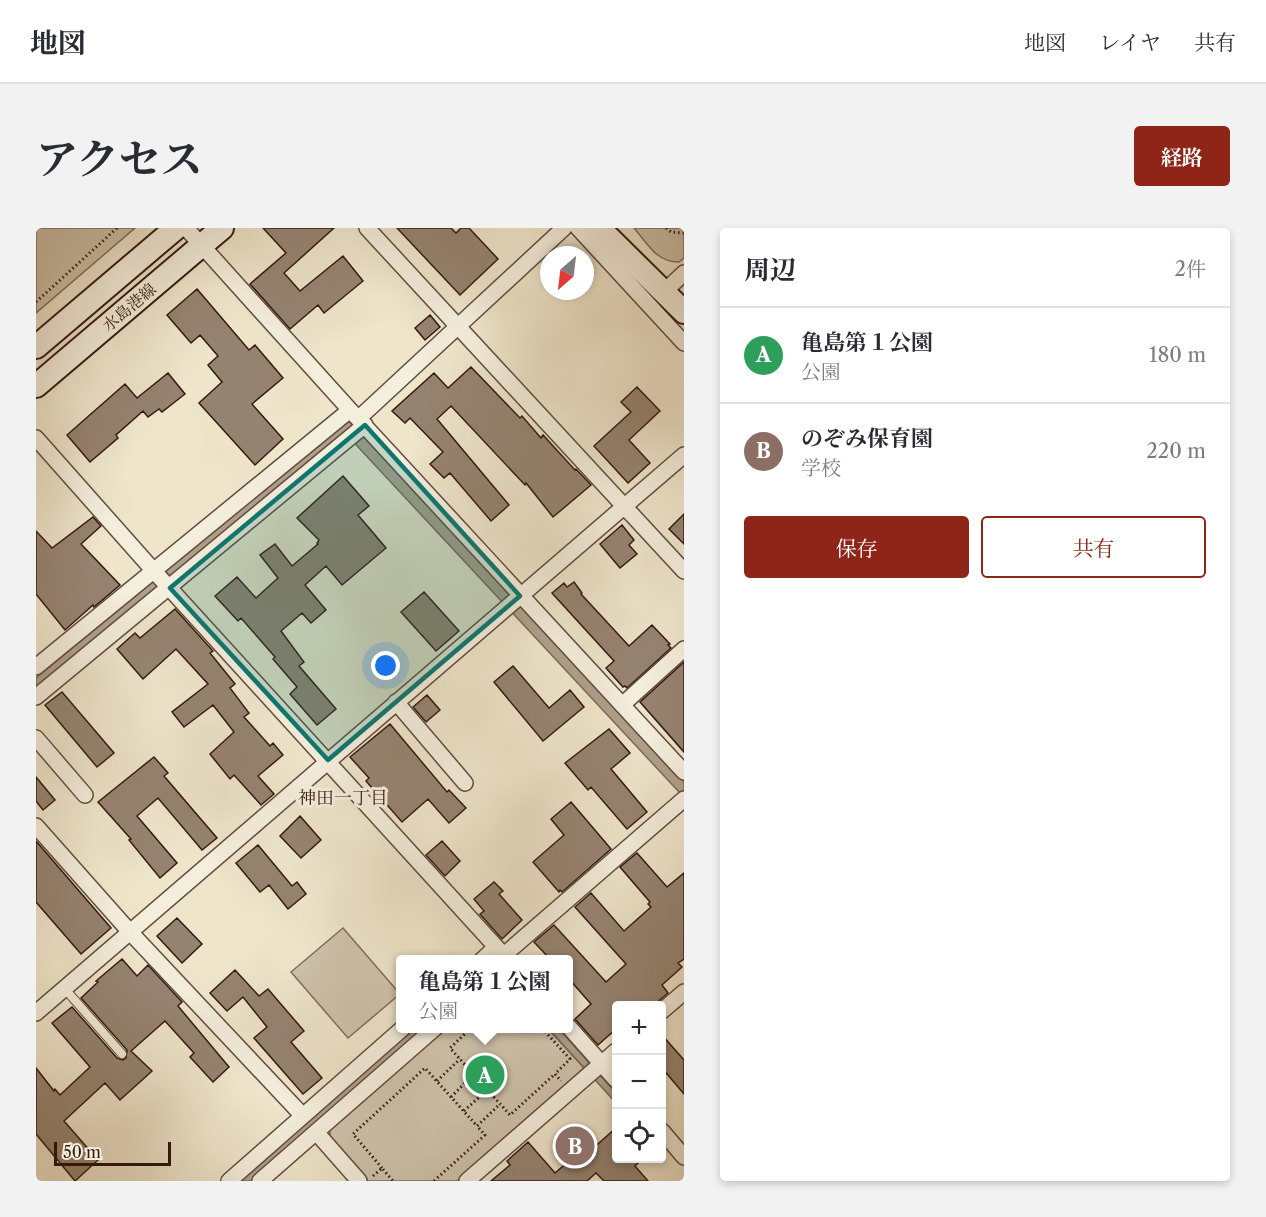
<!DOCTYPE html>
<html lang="ja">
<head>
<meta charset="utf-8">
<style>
  :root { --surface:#fff; --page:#f2f2f3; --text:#2b2b33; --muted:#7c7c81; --line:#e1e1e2; --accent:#8f2418 }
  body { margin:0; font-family:"Libre Caslon Text","Noto Serif JP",serif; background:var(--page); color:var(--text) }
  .controls { position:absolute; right:18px; bottom:18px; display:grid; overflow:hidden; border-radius:6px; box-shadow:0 3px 9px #0003 }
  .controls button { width:54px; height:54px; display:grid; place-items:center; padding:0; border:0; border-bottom:2px solid var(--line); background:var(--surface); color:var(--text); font:30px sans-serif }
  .compass { position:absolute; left:504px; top:18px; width:54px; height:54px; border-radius:50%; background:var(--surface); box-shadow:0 3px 9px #0003; rotate:208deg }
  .scale { position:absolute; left:18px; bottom:15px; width:117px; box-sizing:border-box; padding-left:6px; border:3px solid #34190f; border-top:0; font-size:16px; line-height:21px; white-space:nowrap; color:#34190f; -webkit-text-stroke:4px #f4eedd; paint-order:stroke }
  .you { position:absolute; left:350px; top:438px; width:21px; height:21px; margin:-15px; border:4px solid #fff; border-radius:50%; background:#1a73e8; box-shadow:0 0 0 9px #1a73e833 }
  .badge { display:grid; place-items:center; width:39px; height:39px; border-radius:50%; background:var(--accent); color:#fff; font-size:20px; font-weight:700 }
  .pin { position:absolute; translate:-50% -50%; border:3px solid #fff; box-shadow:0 2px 6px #0006 }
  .popup { position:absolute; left:360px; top:727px; width:177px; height:78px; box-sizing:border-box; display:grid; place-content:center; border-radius:6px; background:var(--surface); filter:drop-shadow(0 2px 4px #0005); font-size:20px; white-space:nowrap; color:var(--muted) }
  .popup b { font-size:22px; color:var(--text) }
  .popup::after { content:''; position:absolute; left:50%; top:100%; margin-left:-12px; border:12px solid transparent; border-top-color:var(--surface) }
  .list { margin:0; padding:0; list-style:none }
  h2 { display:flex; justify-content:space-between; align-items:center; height:78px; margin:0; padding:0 24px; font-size:26px }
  h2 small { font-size:20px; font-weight:400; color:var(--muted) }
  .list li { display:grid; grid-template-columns:39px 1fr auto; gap:18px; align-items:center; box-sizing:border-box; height:96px; padding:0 24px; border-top:2px solid var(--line) }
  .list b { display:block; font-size:22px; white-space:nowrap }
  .list p { margin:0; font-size:20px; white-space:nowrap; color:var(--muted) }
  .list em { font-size:20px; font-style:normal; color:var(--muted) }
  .actions { display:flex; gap:12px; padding:18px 24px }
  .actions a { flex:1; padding:14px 0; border:2px solid var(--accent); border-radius:6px; text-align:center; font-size:21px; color:var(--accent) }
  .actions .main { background:var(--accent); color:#fff }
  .icon { flex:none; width:33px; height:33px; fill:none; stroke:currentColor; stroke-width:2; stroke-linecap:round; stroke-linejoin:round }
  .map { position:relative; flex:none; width:648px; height:953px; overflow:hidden; border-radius:6px }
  header { display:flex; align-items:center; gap:36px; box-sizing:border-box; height:84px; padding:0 30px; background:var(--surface); border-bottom:2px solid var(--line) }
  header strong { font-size:28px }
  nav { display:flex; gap:33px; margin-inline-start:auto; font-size:21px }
  .intro { display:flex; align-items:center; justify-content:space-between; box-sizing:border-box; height:144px; padding:0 36px }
  h1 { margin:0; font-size:42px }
  .button { padding:15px 27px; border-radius:6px; background:var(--accent); color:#fff; font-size:21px; font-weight:700 }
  main { display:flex; gap:36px; padding:0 36px }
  aside { flex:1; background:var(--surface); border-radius:6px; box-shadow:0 3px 9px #0003 }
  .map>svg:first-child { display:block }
</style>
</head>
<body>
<header>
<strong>地図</strong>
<nav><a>地図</a><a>レイヤ</a><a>共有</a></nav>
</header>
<div class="intro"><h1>アクセス</h1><a class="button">経路</a></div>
<main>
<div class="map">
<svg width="648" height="953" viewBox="0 0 648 953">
  <rect width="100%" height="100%" fill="#eee5cb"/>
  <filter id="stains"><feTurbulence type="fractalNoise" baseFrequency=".00333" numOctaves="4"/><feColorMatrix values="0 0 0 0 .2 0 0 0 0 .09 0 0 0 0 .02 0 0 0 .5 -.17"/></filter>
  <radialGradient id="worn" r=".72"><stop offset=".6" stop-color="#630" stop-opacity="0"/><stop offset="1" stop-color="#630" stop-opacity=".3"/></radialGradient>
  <path fill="#cec2ab" stroke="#816e5d" stroke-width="1.5" d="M0,0H99L0,85Z
    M598,0H648V30L643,34C620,34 612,16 598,0Z
    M307,700L364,766L312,810L255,744Z
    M409,801H512L548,840L421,953H332L294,911V901Z"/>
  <path fill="#afa08b" stroke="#7e6a59" stroke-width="1.5" d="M312,192L648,554V567L643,564L310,206L0,461V450Z
    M377,801H390L215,953H203Z
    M513,801H523L580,865V875Z"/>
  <path fill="#958371" stroke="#34190f" stroke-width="1.5" d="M227,0H298L248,45L264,63L307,28L327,53L288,85L282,77L254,101L214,56L250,25Z
    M361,0H415L420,5L425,0H433L462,31L424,67Z
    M161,61L213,122L219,117L247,150L216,176L247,211L219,237L163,175L186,154L172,137L182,128L164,107L155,115L131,87Z
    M394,87L404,99L389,112L379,100Z
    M435,139L484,190L486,188L505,210L507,207L539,242L540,241L555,257L517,289L490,255L489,257L415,178L401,191L473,277L455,293L414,245L408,250L394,236L407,224L374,190L369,195L356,183L398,145L412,160Z
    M132,145L149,166L126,184L123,181L112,189L107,183L80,207L82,210L54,234L31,207L89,156L101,170Z
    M601,159L624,183L593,212L614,235L592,255L558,218L595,184L585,174Z
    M307,248L333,278L322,287L350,320L306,357L290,338L269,357L290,382L275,395L266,385L245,403L268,434L263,438L300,481L281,497L254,466L261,459L237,431L239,429L205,390L202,393L179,368L201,349L220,370L242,350L224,327L239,316L256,338L282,316L281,315L283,312L261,290Z
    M648,286V316L633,301Z
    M57,289L65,298L45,316L84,357L58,379L57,377L29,402L0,366V303L16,320Z
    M586,297L598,312L593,317L601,326L584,340L564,316Z
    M538,354L546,365L545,366L593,418L616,397L634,416L632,417L635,420L591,460L589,458L587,459L570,440L578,433L516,365L528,355L531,359Z
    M388,364L423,403L400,423L365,384Z
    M139,381L177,423L174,425L199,456L194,460L213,485L208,489L234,518L237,515L247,527L222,548L238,566L225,577L198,547L194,551L174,526L198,504L177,477L148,499L136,484L172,456L140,421L107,451L81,421L99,405L104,410Z
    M648,434V524L604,474Z
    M477,438L513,480L534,462L548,479L507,513L458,454Z
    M26,464L78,525L61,539L9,477Z
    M391,467L404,482L390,494L377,479Z
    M354,496L411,564L413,562L430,580L413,595L392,571L366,594L330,553L333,550L314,529Z
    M573,501L594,525L575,541L611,584L591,601L555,559L552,562L529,535Z
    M118,529L132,545L128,548L181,610L166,622L122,570L101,588L141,635L124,650L93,612L95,611L62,574Z
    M0,549L19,572L7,582L0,573Z
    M535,574L575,621L526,664L524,662L523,664L497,634L528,607L515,591Z
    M264,588L285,612L265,630L244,608Z
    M0,613L75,700L45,726L0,674Z
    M406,613L424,633L409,648L390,627Z
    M222,617L256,658L261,654L270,666L252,681L233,657L224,664L200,635Z
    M601,625L631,659L648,645V731L642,735L646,739L626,757L632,765L618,777H580V801L562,817L539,791L555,776L533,751V732H515L498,714L518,697L570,754L590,736L539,679L555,665L588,703L615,679L612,676L614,674L584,639Z
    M458,654L467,663L463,666L486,692L466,711L444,686L448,683L438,671Z
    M141,690L166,716L146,735L121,708Z
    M86,731L101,748L112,737L146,774L142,778L193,839L177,854L154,829L158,825L129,793L95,823L116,843L84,872L69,855L28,893L62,932L39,953L0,906V840L18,863L19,861L24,867L54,839L16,795L36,779L81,830L87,832L90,830L91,822L45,770L62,754L60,753Z
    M199,742L223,768L232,761L268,803L255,814L286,850L267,866L218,810L231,799L207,769L191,783L174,765Z
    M626,807L648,832V866L626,840Z
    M580,900V930H607L599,938L612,953H568L560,945L551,953H455L474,937L471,933L492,914L519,945L541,926L545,931Z"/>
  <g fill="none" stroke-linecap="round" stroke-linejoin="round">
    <g stroke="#624c3e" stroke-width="10">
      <path id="service" d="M29,761L86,826"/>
    </g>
    <g stroke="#624c3e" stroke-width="18">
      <path id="minor" d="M150,0L314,182L648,544
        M331,0L648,343
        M542,0L648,115
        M628,64L648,45
        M323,190L528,0
        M0,210L117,342L472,732
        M0,439L314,182
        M0,469L329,197
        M360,474L429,555
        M586,477L648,421
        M0,510L49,567
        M0,598L94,704L267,888
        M468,727L648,571
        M446,732L459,720
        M626,783L648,764
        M0,785L648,227
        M533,799L580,852
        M626,903L648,929
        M280,904L323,953
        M193,953L367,800
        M224,953L399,800
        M431,953L580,823"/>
    </g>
    <g stroke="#34190f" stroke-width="26">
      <path id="secondary" d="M563,0L648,84
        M0,119L140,0
        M0,158L186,0"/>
    </g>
    <path stroke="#34190f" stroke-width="3" stroke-dasharray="1.5 3" stroke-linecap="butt" d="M630,0L635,4L648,5
      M0,74L81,0
      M435,800L414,820L474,887L519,846
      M506,800L534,831L519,846L525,853
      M401,853L424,831
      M415,869L438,846
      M428,883L451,862
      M346,940L317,906L389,840L441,898
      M337,948L346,940L357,953
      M398,953L449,907L441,898L464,876"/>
    <use href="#service" stroke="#f4eedd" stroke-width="8"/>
    <use href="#minor" stroke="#f4eedd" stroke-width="15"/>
    <use href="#secondary" stroke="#f4eedd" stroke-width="22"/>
  </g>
  <path fill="#0f766e" fill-opacity="0.2" stroke="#0f766e" stroke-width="4.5" stroke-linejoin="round" d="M329,197L484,368L292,532L134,360Z"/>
  <g text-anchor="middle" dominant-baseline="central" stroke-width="6" stroke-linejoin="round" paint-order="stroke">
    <g font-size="16" fill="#34190f" stroke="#f4eedd">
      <text transform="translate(93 79) rotate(-40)">水島港線</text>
    </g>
    <g font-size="18" fill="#34190f" stroke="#f4eedd">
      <text x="307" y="570">神田一丁目</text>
    </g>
  </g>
  <rect width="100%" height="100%" filter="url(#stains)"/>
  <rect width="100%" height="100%" fill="url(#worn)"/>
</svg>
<div class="controls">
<button>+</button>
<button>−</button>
<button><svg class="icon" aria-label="locate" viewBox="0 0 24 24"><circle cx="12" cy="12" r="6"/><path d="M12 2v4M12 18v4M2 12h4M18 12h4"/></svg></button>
</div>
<svg class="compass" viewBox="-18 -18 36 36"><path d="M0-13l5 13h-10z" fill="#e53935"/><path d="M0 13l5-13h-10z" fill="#7c7c81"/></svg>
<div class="scale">50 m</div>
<div class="you"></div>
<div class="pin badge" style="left:449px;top:847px;background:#2e9e5b">A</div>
<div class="popup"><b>亀島第１公園</b>公園</div>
<div class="pin badge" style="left:539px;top:918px;background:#8d6e63">B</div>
</div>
<aside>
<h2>周辺<small>2件</small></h2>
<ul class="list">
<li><span class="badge" style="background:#2e9e5b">A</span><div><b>亀島第１公園</b><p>公園</p></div><em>180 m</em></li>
<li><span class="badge" style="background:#8d6e63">B</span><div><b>のぞみ保育園</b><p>学校</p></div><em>220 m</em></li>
</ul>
<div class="actions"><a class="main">保存</a><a>共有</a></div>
</aside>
</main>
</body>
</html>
